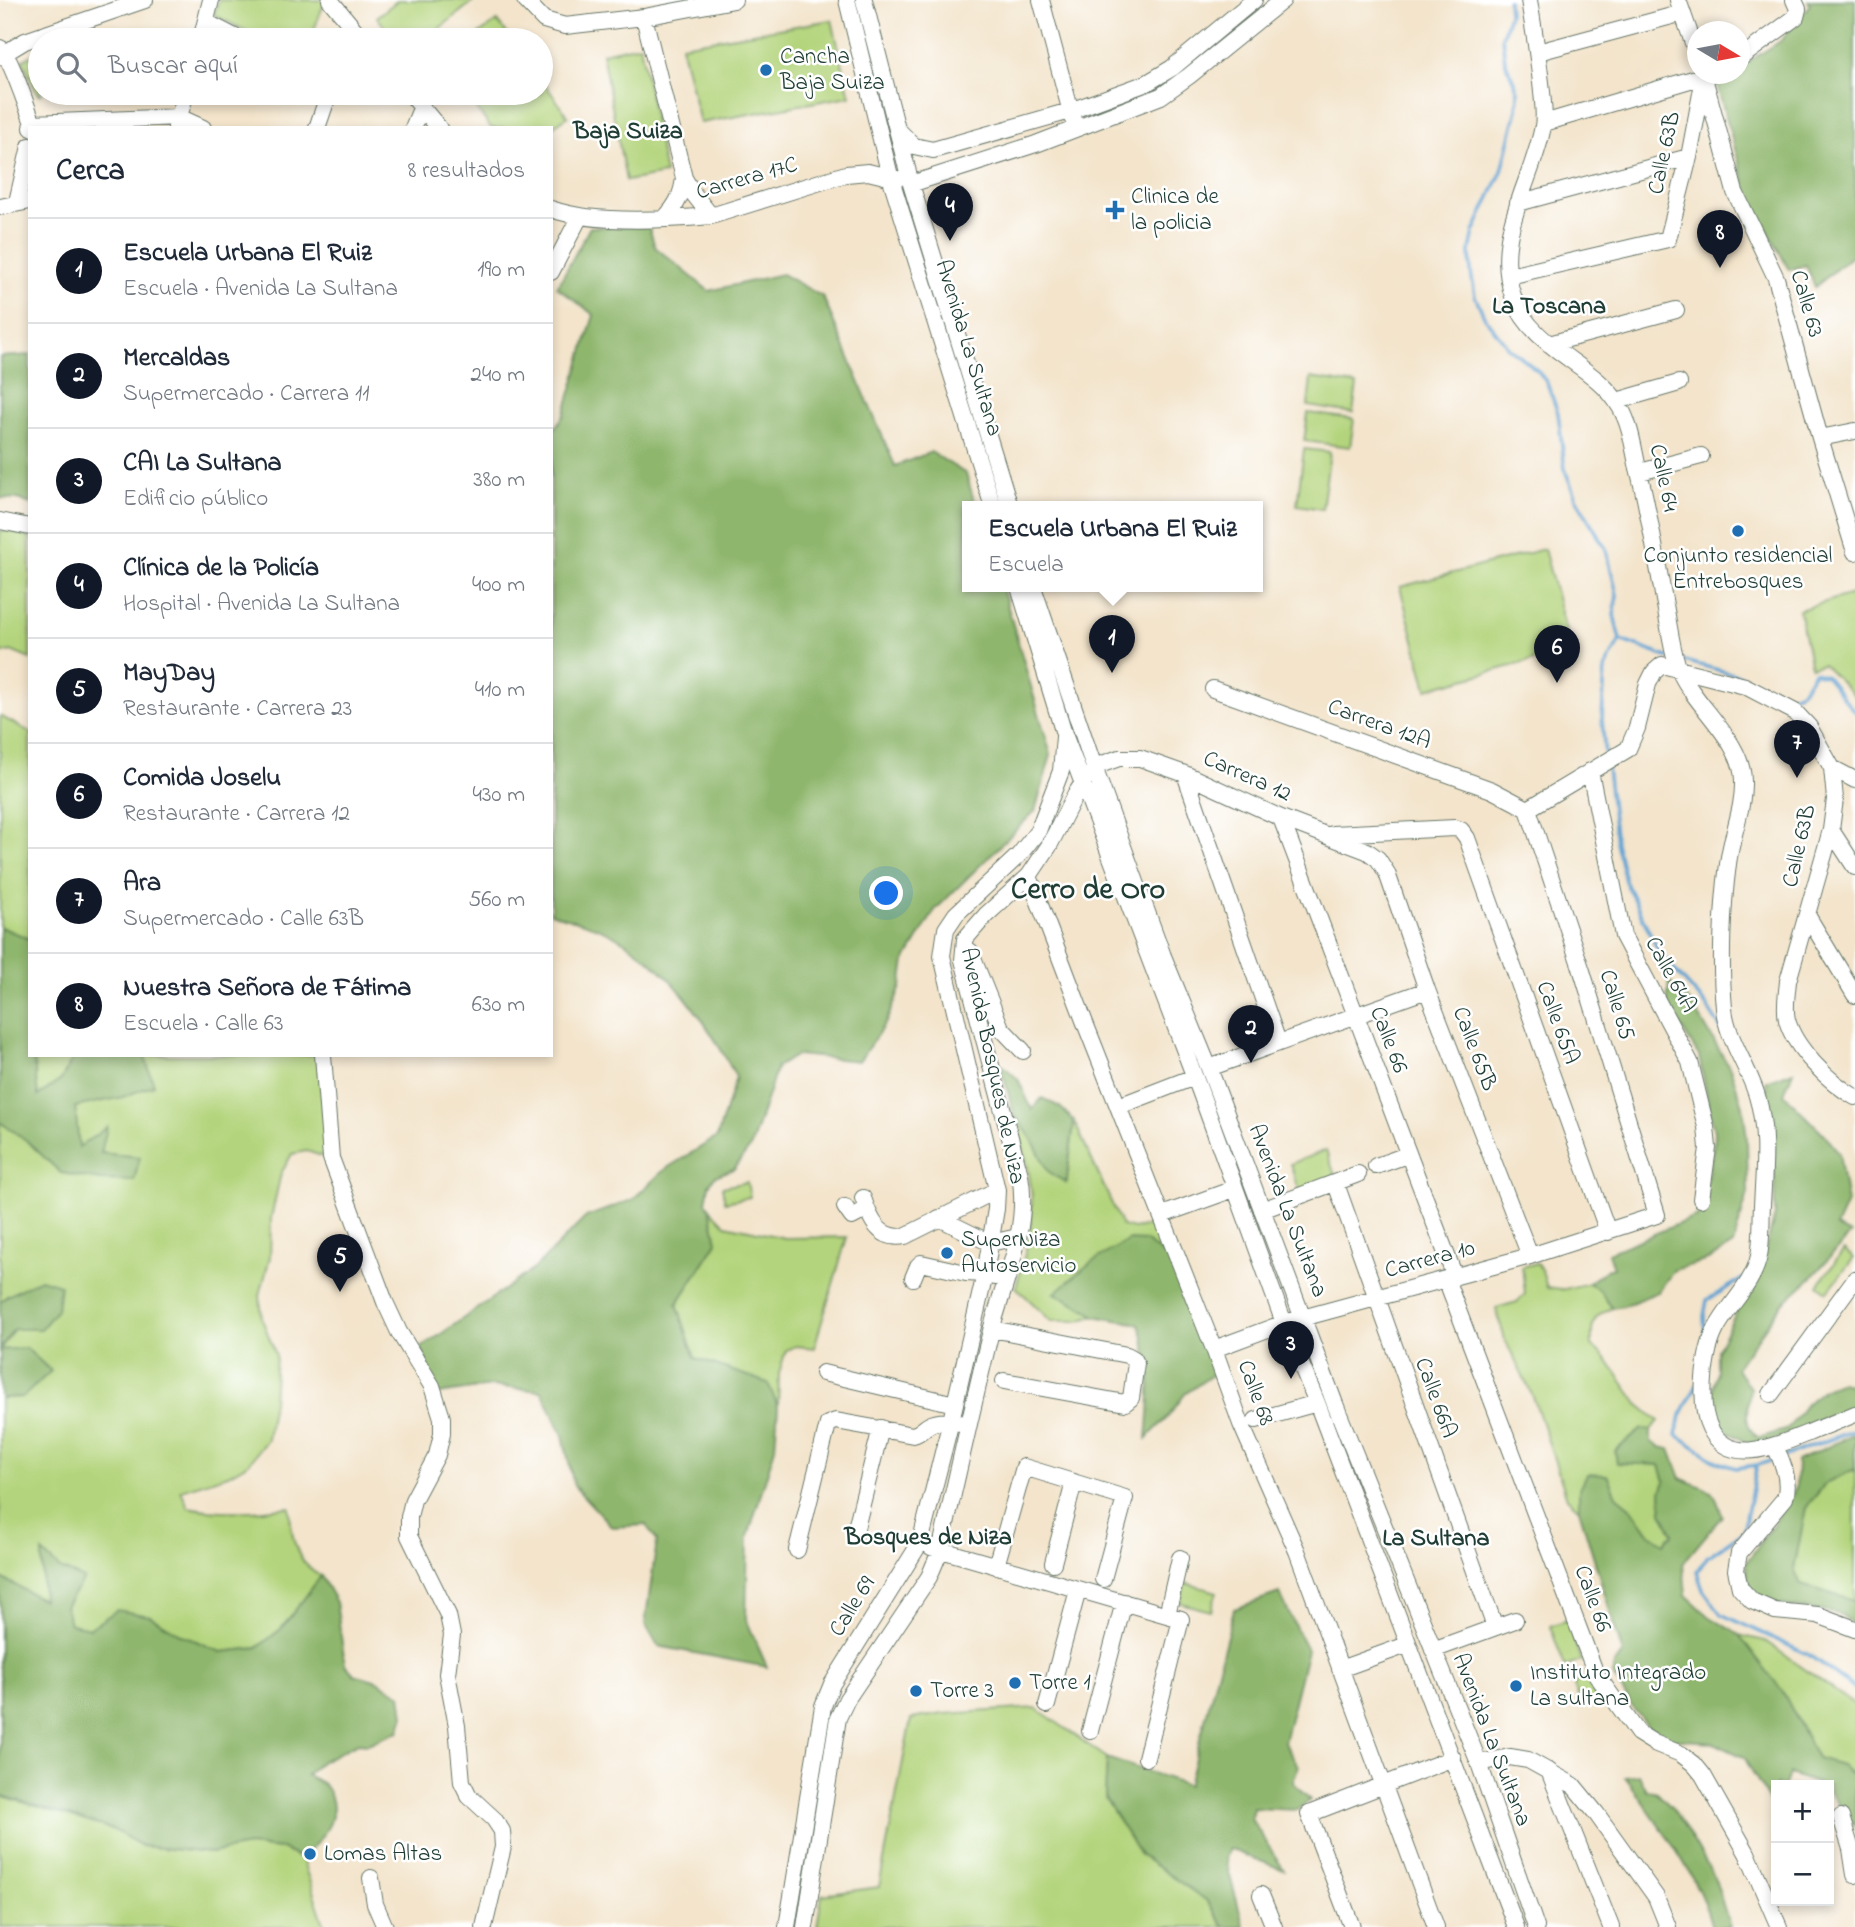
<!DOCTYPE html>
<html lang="es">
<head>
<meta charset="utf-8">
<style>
  :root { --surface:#fff; --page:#f6f6f7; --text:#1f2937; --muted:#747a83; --line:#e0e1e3; --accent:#111827 }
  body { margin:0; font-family:"Indie Flower",sans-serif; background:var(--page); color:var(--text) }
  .controls { position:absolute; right:21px; bottom:21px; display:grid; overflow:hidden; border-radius:0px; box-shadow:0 4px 10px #0003 }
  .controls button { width:63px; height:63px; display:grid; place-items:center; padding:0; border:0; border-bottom:2px solid var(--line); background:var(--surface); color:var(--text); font:35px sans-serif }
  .compass { position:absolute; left:1687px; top:21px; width:63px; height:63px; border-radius:50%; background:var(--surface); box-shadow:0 4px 10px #0003; rotate:100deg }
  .you { position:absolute; left:887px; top:894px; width:24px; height:24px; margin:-18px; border:5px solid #fff; border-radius:50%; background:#1a73e8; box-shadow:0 0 0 10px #1a73e833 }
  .badge { display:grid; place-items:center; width:46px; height:46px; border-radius:50%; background:var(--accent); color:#fff; font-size:23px; font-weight:700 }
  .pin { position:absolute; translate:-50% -58px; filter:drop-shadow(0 2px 4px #0008) }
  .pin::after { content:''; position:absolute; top:37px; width:24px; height:21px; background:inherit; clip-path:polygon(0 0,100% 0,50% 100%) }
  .popup { position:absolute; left:962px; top:501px; width:301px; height:91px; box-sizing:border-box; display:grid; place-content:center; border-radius:0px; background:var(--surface); filter:drop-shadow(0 2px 5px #0005); font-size:23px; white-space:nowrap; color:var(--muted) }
  .popup b { font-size:26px; color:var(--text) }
  .popup::after { content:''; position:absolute; left:50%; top:100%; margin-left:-14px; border:14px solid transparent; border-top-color:var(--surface) }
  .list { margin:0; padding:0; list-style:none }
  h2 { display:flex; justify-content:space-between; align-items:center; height:91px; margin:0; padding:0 28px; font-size:30px }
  h2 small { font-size:23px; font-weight:400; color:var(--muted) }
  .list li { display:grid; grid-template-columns:46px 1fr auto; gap:21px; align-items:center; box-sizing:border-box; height:105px; padding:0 28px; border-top:2px solid var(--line) }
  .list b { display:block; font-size:26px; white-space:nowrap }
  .list p { margin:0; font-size:23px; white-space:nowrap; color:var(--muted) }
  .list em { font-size:23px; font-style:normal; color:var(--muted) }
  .icon { flex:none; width:38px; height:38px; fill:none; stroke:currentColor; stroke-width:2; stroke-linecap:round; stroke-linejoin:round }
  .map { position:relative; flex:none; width:1855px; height:1927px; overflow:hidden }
  .search { position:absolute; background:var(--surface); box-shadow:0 4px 10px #0003; left:28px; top:28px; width:525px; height:77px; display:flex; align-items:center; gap:18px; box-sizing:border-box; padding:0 24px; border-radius:38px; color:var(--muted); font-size:26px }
  .panel { position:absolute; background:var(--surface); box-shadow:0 4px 10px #0003; left:28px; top:126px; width:525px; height:931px; border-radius:0px }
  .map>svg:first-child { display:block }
</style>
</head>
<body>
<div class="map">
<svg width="1855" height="1927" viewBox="0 0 1855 1927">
  <rect width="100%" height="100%" fill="#fff"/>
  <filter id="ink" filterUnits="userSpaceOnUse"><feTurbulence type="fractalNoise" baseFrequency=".0143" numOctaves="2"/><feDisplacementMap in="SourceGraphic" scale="14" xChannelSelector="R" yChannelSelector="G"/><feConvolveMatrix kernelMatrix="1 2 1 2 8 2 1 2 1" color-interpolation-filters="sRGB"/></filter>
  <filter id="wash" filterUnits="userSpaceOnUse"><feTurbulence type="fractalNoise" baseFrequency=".00686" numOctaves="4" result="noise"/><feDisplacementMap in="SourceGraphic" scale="28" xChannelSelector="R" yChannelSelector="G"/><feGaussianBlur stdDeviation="1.57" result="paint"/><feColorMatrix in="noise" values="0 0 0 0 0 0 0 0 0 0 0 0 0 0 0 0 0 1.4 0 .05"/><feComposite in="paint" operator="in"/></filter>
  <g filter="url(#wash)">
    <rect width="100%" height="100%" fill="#f3e4cb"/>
    <path fill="#b3d47c" stroke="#698858" stroke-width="2" d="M219,0H324L325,1L310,40H264L214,15Z
      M398,0H475L425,40H395L377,17Z
      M832,20L850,96L700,123L681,45Z
      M497,21L512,40H471Z
      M640,45L665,174L626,181L602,53Z
      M40,52V93H43L38,95L22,60Z
      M541,79L568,116L551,128H491L465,93H541Z
      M1311,378L1357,385L1353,413L1308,406Z
      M1308,413L1354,419L1350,447L1304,441Z
      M1304,449L1330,452L1322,509L1297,505Z
      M0,531H9L30,537V659L11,651L0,654Z
      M1544,549L1571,650L1427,689L1400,587Z
      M1855,593V696L1823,664L1811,667L1799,610Z
      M0,716L30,732V939L0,927Z
      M33,1055H75L61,1080L38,1096Z
      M144,1055H319L327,1158L307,1151L292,1154L281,1173L271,1218L270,1257L260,1295L262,1319L276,1355L273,1401L267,1439L249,1463L228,1475L181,1490L188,1507C222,1514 255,1512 290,1507C290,1524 293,1547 303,1561C307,1567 315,1572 321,1576L281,1629L257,1648L221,1652L180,1634L150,1616L90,1628L70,1624L65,1606L60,1569L42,1553L43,1601L0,1577V1398L23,1397L26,1348L0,1350L14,1329L7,1296L0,1302V1122L26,1140L61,1173L101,1153L106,1128L79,1148L75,1107L154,1085Z
      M1014,1114L1032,1139L1048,1171L1067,1182L1074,1121L1122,1226L1133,1229L1155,1225L1170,1259L1158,1249L1055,1293L1086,1309L1094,1316L1078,1321H1051L1016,1287C1023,1261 1032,1233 1032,1206C1032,1175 1022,1144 1014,1114Z
      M1326,1150L1337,1181L1301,1194L1290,1164Z
      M747,1182L750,1197L725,1202L722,1187Z
      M710,1209L726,1225L785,1238L847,1237L814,1348L796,1346L786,1350L779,1373L778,1407L767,1383L695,1358L677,1304L717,1242Z
      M1844,1250L1854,1258L1827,1292L1818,1285Z
      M1537,1263L1542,1271L1547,1288L1561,1290L1589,1283L1600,1291L1612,1308C1591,1317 1591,1324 1592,1346L1605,1357L1638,1404L1659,1421L1651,1430L1642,1429L1615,1451L1617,1462L1660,1465L1665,1481L1661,1492L1662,1512L1673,1534L1664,1543L1650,1534L1632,1509L1616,1496L1607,1475L1598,1476L1579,1490V1509L1567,1498L1534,1399L1505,1340L1496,1308L1517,1302L1525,1294L1522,1267Z
      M1855,1469V1601L1801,1585L1794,1569L1806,1507L1827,1482Z
      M1185,1583L1217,1592L1211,1611L1180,1603Z
      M1567,1620L1581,1661L1565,1667L1550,1626Z
      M1739,1635L1765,1641L1855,1705V1778L1840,1765L1817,1758L1796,1716Z
      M1588,1678L1597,1703L1582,1708L1573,1683Z
      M1036,1708L1107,1758L1105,1798L1140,1855L1206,1900L1224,1927H817L822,1895L879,1887L911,1719L943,1714Z
      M0,1795L112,1829L142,1846L210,1853L248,1846L282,1849L302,1859L325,1927H0Z"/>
    <path fill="#8eb66c" stroke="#567a50" stroke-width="2" d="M1808,0H1855V253L1815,287L1806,265L1789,270L1747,191L1716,82L1730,74H1740V67L1782,40L1810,4Z
      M590,227H649L655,247L709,291L782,274L823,297L895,466L931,452L966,474L976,507H967V587H1002L1051,755L1035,811L935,910L905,961L901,987L886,1022L859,1061L797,1055L777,1067L751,1146L734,1169L715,1176L709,1185L706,1202L710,1209L717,1242L677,1304L695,1358L768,1383L778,1407L775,1448L748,1536L746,1619L767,1667L658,1646L645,1624L657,1541L646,1525L612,1527L574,1486L563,1435L542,1391L491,1386L432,1395L427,1363L421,1348L535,1268L586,1217L632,1200L664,1170L717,1137L736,1077C707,1021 670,967 613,935C595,925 571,920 551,913V433L564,415L594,315L557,287Z
      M30,355V504L18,499L0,498V357Z
      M0,927L30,939V1055H33L38,1096L61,1080L75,1055H144L154,1085L123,1097L75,1107L79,1147L107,1127L101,1153L140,1157L134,1181L100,1180L61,1173L26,1140L0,1122Z
      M1669,981L1692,1004L1731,1070L1743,1106L1747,1139L1748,1193L1733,1245L1708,1260L1674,1270L1658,1292L1624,1306L1612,1308L1600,1291L1589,1283L1606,1270L1613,1268L1608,1253L1700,1215L1715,1137L1699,1056L1667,1005Z
      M1000,1063L1018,1079L1032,1110L1042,1098L1060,1107L1074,1121L1066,1183L1048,1171L1032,1139L1014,1114Z
      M1793,1071L1784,1094L1825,1135L1839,1153L1847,1203L1836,1227L1851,1234L1811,1278L1782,1304L1736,1368L1750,1388C1748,1407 1741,1426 1759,1438L1788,1429L1806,1404L1824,1389L1841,1382L1855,1386V1406L1774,1440L1750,1445L1723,1428L1710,1405L1717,1371V1350L1761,1265L1775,1215L1774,1141L1766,1081Z
      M1129,1240L1145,1241L1170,1259L1189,1315L1215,1373L1185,1394L1168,1417L1147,1438C1151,1398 1153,1361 1139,1324L1094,1316L1086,1309L1055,1293L1090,1263Z
      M40,1279L60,1285L57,1310L41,1329H14L0,1349V1302L7,1296Z
      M26,1348L51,1371L23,1397L0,1398V1350Z
      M1642,1429L1651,1430V1442L1660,1447L1670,1449L1681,1478C1707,1491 1714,1484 1722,1516L1683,1563L1686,1595L1709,1616L1739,1635L1783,1692L1817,1758L1841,1765L1855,1778V1827L1829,1792V1785H1822L1789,1774L1785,1785H1776V1813L1744,1757L1712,1742L1672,1739L1651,1730L1631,1705L1613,1675L1614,1664L1623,1654L1579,1509V1490L1587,1474L1607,1475L1616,1496L1632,1509L1650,1534L1664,1543L1673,1534L1662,1512L1661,1492L1665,1481L1660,1465L1617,1463L1615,1451Z
      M1855,1434V1469L1827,1482L1806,1507L1794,1569L1801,1585L1855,1601V1625L1840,1614L1774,1604L1760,1596L1747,1583L1746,1563L1788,1503L1796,1487L1797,1461Z
      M42,1552L60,1569L84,1579L65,1606L70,1624L90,1628L117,1610L150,1616L180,1634L221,1652L257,1648L281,1629L321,1576L336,1602L345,1664L354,1674L378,1681L401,1695L404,1716L399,1731L368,1744L358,1743L322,1761L306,1775C311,1778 321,1781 325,1786C346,1815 321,1839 302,1859L282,1849L248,1846L210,1853L142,1846L112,1829L0,1795V1577L43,1600Z
      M1279,1593L1307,1650L1284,1742L1298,1766L1293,1782L1310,1800L1298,1810L1253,1808L1251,1819L1284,1870L1229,1849L1225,1858L1244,1927H1224L1206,1900L1140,1855L1105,1798L1107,1758L1188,1785L1234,1609Z
      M1639,1775L1647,1790L1657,1793L1673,1809L1691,1837L1715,1879L1730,1927H1712C1697,1871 1658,1824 1625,1777Z"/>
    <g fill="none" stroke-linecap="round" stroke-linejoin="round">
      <path stroke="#5da1d1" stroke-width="3.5" d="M1508,0L1509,14L1502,37L1505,61L1518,91L1517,109L1502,171L1474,232L1470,251L1471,272L1475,296L1485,318L1508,347L1538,371L1547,383L1558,413L1565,470L1576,498L1606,549L1617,595L1614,615L1620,640L1605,668L1602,719L1605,757
        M1620,640L1670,658
        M1681,660L1741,676L1747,680
        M1779,696C1804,694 1802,691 1814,672L1826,676L1855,712
        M1607,768L1616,843L1625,881L1660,954L1706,1005L1721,1029
        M1705,1336L1704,1316L1707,1300L1744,1278
        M1697,1385L1681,1415L1677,1435L1718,1462L1736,1468L1757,1465L1743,1532L1707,1557L1697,1572L1703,1590L1721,1614L1809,1655L1855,1689
        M1785,1456L1855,1430
        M1757,1465L1774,1460"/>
    </g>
  </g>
  <g filter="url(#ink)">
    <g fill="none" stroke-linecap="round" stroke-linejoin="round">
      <g stroke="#697769" stroke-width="18">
        <path id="minor" d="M330,0L363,40
          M525,0L544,20L565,26L644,17L734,0
          M847,0L890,176L993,507
          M864,0L911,184L1010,507
          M1041,0L1073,120
          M1529,0C1534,31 1539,61 1542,92C1543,103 1545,116 1543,126C1532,185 1491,236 1514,299C1533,350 1596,364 1620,407C1630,424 1633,445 1637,464C1649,510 1656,558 1665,605C1669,625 1671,645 1677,664C1689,702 1743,739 1743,781C1744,809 1731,836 1728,864C1722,909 1720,964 1724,1008C1726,1037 1749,1068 1757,1096C1768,1132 1764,1168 1762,1205C1761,1222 1762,1240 1759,1256C1753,1285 1729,1304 1716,1329C1704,1352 1698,1405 1710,1428C1729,1468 1778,1445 1808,1433C1823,1427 1839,1421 1855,1414
          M1678,0L1698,57
          M644,17L684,178L692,192L711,216
          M206,22L241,40
          M201,40L211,0
          M0,48C11,57 26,106 33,123L32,128
          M1538,52L1683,13
          M0,56L25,41L145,0
          M1740,58L1796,17L1798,9L1794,0
          M1703,74L1735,192L1776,278L1820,438L1855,552
          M410,93L439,128
          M33,123L179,117L203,128
          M1544,123L1710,74
          M176,127L186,93
          M317,128L329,93
          M413,128L422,106
          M899,131L914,146L933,150L1070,111L1147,83L1172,68L1254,0
          M911,184L1036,144L1161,96L1189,76L1283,0
          M17,202L30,146
          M1518,203L1689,157
          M0,207L30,201
          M551,209C593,224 666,220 711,216L846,174L868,172L897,179
          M665,218C677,205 682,195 684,178
          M551,272L580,216
          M1509,276L1668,239L1689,157L1703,83
          M1549,344L1676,310
          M1617,401L1679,383
          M1820,438L1855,431
          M1640,472L1701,456
          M0,521L30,527
          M1019,587L1064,734L1200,1091L1284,1323L1317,1403L1516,1927
          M1033,587L1094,767L1163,956L1209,1068L1335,1404L1479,1763L1536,1927
          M1213,689L1492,790L1528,809
          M1094,767L1119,758H1140L1185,774L1281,818L1367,851L1378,859L1387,873L1427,990L1530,1256
          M1832,768L1855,780
          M1590,771L1623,936L1690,1062L1706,1127L1708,1148L1701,1199
          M1185,774L1278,1042
          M1528,809L1628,749L1637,728L1648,684L1654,672L1662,665L1745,686L1795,712L1809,727L1832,768L1835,799L1831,830L1788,981C1787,994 1784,1007 1787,1020C1795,1049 1830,1083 1855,1097
          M1281,818L1455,1277
          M1831,830L1855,867
          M1332,834L1455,828L1461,830L1467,838L1608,1232
          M1029,876L1085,1023L1214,1349L1241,1424L1297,1551L1436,1927
          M1807,915L1855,995
          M965,939L986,915L1029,876L1049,846L1075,795L1088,775
          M970,951L1001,1028L1023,1051
          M323,1055L331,1158L385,1302L399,1332L432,1386L442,1418V1434L437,1455L413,1500L409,1517V1536L448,1615L452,1635L447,1674L457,1726L462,1782L469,1796L494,1819L502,1831L503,1847L484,1927
          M1209,1068L1427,990
          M1119,1106L1194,1077
          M1376,1166L1407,1155
          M1336,1184L1495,1627
          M863,1198C870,1219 879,1241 905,1236L997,1190
          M845,1207L852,1217L867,1209
          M1262,1210L1358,1174
          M1162,1215L1234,1189
          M939,1218L990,1243L1018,1237
          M913,1278L918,1266L921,1263L966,1273L985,1274L994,1277
          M1446,1279L1596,1674L1638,1733L1654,1743L1681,1754L1694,1764L1703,1775L1747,1853L1779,1927
          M992,1329L1127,1355L1134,1359L1136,1363L1131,1398L1125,1403L1004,1381
          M1214,1349L1284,1323L1530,1256L1657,1215L1582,971L1528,809
          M823,1373L955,1404
          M1771,1394L1855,1279
          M1256,1420L1317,1403
          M1775,1447C1783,1462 1790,1482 1785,1498L1739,1553L1736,1570L1740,1588L1752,1601L1775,1611L1818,1615L1855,1629
          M854,1536L881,1428
          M931,1547L1181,1619L1146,1758
          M797,1550L828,1424L836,1421L913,1435C921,1433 922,1429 929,1425C938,1420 950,1421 960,1423
          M1053,1563L1074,1482
          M996,1566L1024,1467L1125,1498L1103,1579
          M1167,1615L1180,1558
          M1433,1650L1515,1620
          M1340,1669L1407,1645
          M1047,1705L1078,1590
          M1090,1731L1124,1602
          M1479,1763L1510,1757L1528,1760L1573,1785L1596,1813L1656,1897L1668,1927
          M1549,1771L1611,1927
          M1841,1817L1851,1849L1855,1875
          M371,1878L375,1904L385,1927
          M1261,1895L1274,1927
          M787,1927L823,1706L832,1684L920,1543L951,1421L985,1274L996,1209L997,1190L942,956L946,929L956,914L1019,855L1038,831L1061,771L1064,737
          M805,1927L838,1718L847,1699L929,1577L940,1551C957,1477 973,1404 991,1331C1004,1281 1030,1228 1020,1175L963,960L965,939
          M1352,1927L1309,1814L1453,1758"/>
      </g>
      <use href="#minor" stroke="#fff" stroke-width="16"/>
    </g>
  </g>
  <g fill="#1f6fb2" stroke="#fff" stroke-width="2.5">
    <circle cx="766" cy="70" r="7"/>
    <path d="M1111.5 199.5h7v7h7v7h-7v7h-7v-7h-7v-7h7z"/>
    <circle cx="1738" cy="531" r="7"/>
    <circle cx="947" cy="1253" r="7"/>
    <circle cx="1015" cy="1683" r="7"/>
    <circle cx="1516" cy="1686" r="7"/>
    <circle cx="916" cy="1691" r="7"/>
    <circle cx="310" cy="1854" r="7"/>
  </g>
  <g text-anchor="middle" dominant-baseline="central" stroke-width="5" stroke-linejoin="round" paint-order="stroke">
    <g font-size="23" fill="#1f3d34" stroke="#fff" text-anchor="start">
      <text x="780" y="57">Cancha<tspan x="780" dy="26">Baja Suiza</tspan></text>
      <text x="1131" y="197">Clinica de<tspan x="1131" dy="26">la policia</tspan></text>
      <text x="1738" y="556" text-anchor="middle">Conjunto residencial<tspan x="1738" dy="26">Entrebosques</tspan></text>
      <text x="961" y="1240">SuperNiza<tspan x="961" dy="26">Autoservicio</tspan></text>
      <text x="1530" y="1673">Instituto Integrado<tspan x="1530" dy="26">La sultana</tspan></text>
      <text x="1029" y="1683">Torre 1</text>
      <text x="930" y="1691">Torre 3</text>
      <text x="324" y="1854">Lomas Altas</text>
    </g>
    <g font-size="23" fill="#1f3d34" stroke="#fff">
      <text transform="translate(1665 153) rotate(-78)">Calle 63B</text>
      <text transform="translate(747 179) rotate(-16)">Carrera 17C</text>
      <text transform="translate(1806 304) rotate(74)">Calle 63</text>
      <text transform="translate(968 348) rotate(73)">Avenida La Sultana</text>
      <text transform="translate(1663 478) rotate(78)">Calle 64</text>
      <text transform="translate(1379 725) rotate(20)">Carrera 12A</text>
      <text transform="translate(1247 777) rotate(24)">Carrera 12</text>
      <text transform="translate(1800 846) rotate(-77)">Calle 63B</text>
      <text transform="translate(1670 975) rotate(61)">Calle 64A</text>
      <text transform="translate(1616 1005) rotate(73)">Calle 65</text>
      <text transform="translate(1557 1023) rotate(70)">Calle 65A</text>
      <text transform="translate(1388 1040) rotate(69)">Calle 66</text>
      <text transform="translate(1474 1049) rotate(69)">Calle 65B</text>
      <text transform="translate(992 1066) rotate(78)">Avenida Bosques de Niza</text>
      <text transform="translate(1287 1211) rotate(69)">Avenida La Sultana</text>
      <text transform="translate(1430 1260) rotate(-15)">Carrera 10</text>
      <text transform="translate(1255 1393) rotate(70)">Calle 68</text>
      <text transform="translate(1435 1398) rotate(70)">Calle 66A</text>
      <text transform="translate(1592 1599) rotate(70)">Calle 66</text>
      <text transform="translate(853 1607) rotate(-58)">Calle 69</text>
      <text transform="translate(1491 1740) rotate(69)">Avenida La Sultana</text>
    </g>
    <g font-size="24" font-weight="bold" fill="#1f3d34" stroke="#fff">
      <text x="628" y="132">Baja Suiza</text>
      <text x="1549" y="307">La Toscana</text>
      <text x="928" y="1538">Bosques de Niza</text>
      <text x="1436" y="1539">La Sultana</text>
    </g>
    <g font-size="30" font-weight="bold" fill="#1f3d34" stroke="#fff">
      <text x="1088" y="891">Cerro de Oro</text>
    </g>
  </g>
</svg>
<div class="controls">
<button>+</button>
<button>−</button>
</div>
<svg class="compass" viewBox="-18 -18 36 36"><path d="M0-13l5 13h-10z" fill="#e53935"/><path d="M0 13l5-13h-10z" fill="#747a83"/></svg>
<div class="you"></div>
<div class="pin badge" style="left:1112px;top:673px">1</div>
<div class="popup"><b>Escuela Urbana El Ruiz</b>Escuela</div>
<div class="pin badge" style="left:1251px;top:1063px">2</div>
<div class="pin badge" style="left:1291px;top:1379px">3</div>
<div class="pin badge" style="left:950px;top:241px">4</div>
<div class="pin badge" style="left:340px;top:1292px">5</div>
<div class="pin badge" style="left:1557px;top:683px">6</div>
<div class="pin badge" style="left:1797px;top:778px">7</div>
<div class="pin badge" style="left:1720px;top:268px">8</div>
<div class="search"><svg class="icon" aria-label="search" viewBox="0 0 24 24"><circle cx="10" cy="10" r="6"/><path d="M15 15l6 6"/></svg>Buscar aquí</div>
<section class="panel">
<h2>Cerca<small>8 resultados</small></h2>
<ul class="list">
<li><span class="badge">1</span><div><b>Escuela Urbana El Ruiz</b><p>Escuela · Avenida La Sultana</p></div><em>190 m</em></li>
<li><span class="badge">2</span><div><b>Mercaldas</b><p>Supermercado · Carrera 11</p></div><em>240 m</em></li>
<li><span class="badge">3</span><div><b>CAI La Sultana</b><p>Edificio público</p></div><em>380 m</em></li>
<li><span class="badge">4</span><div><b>Clínica de la Policía</b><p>Hospital · Avenida La Sultana</p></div><em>400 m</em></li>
<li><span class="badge">5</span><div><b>MayDay</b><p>Restaurante · Carrera 23</p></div><em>410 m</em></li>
<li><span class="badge">6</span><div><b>Comida Joselu</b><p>Restaurante · Carrera 12</p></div><em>430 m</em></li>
<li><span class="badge">7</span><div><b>Ara</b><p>Supermercado · Calle 63B</p></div><em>560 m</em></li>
<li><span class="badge">8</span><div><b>Nuestra Señora de Fátima</b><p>Escuela · Calle 63</p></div><em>630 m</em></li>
</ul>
</section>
</div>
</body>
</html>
